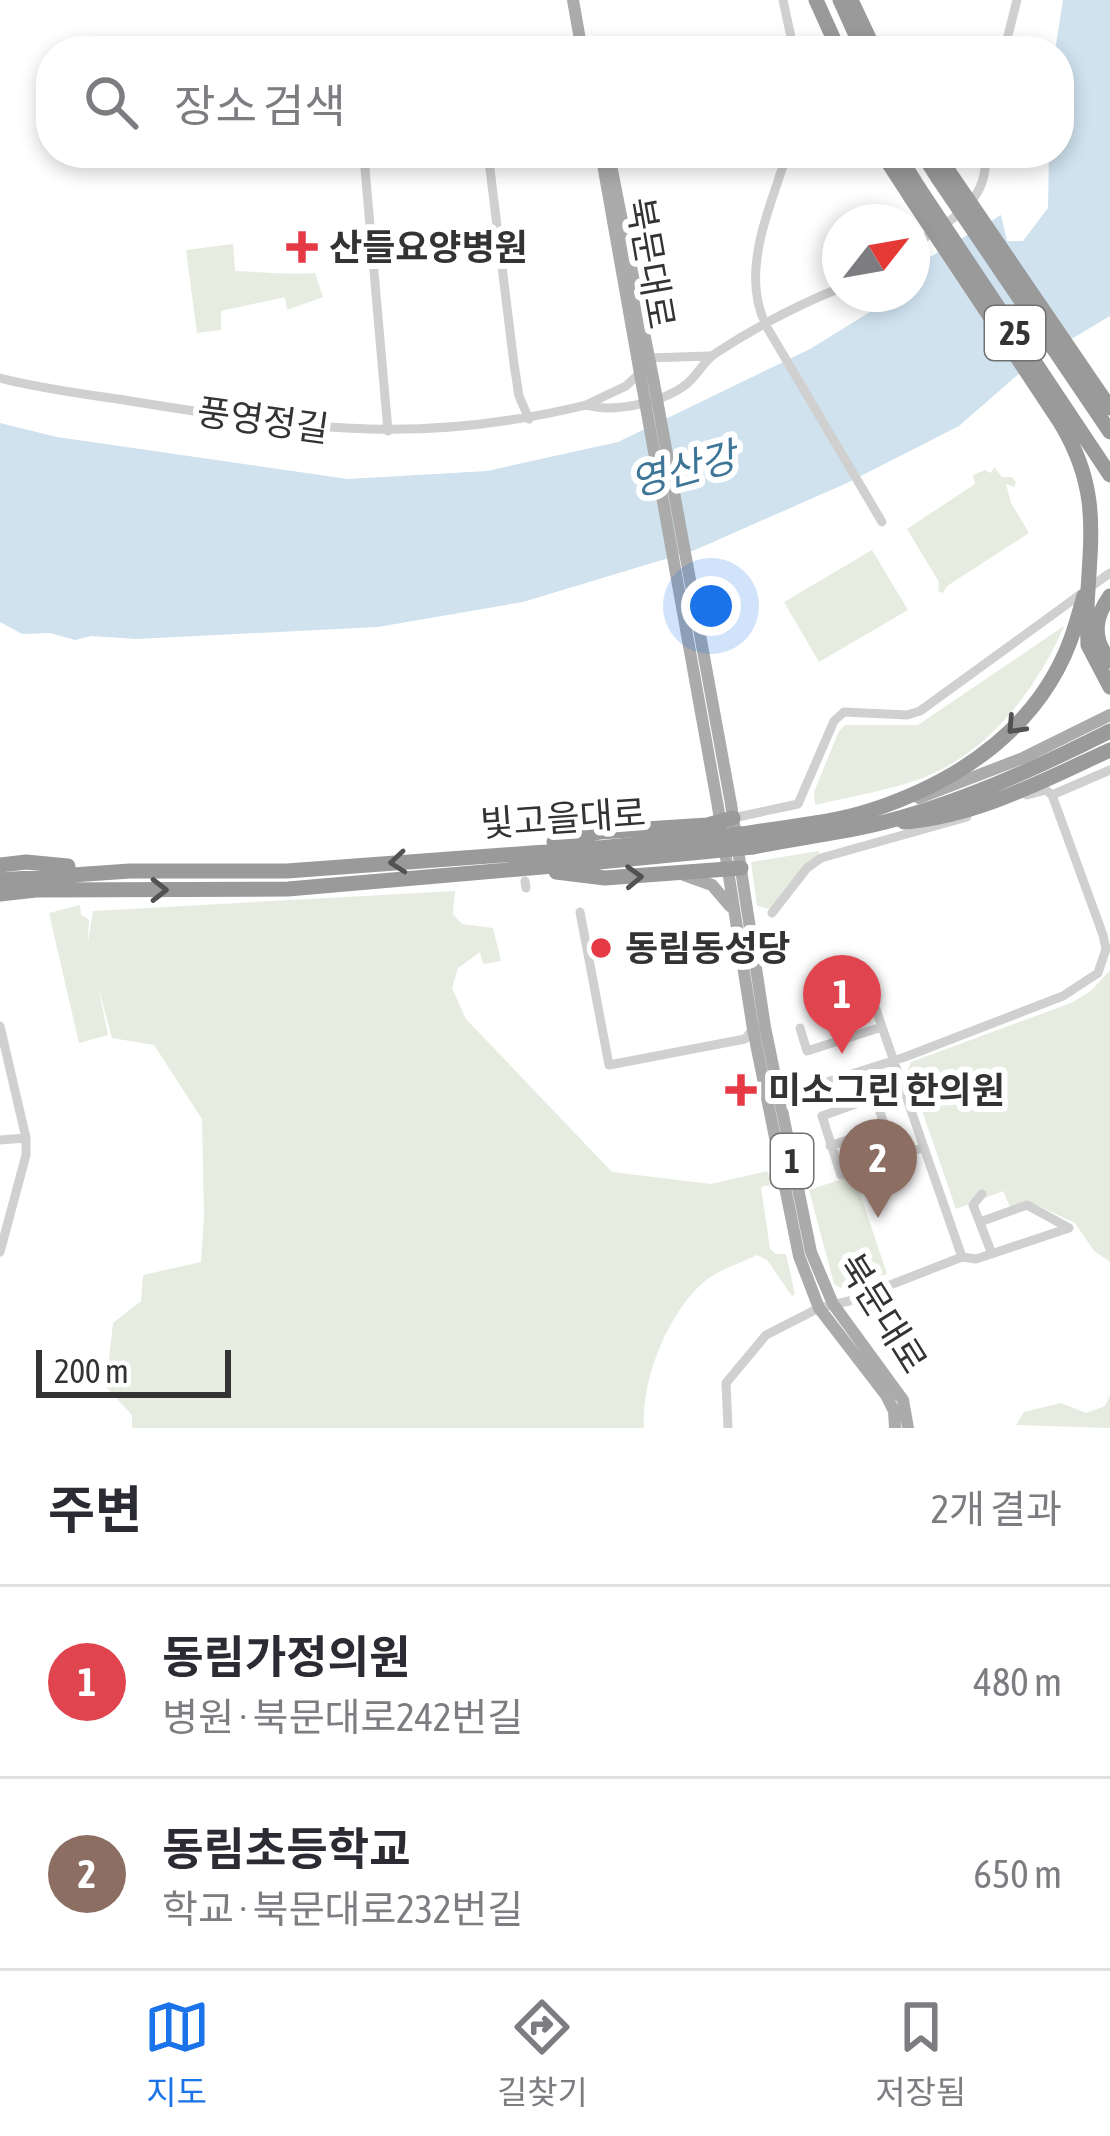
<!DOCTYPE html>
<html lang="ko">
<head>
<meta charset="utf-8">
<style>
  :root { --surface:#fff; --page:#f2f2f3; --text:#2b2b33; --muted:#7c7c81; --line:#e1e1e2; --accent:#1a73e8 }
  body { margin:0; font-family:"Asap Condensed","Noto Sans KR",sans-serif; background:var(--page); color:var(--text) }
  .compass { position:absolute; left:822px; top:204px; width:108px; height:108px; border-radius:50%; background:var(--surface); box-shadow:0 6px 18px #0003; rotate:59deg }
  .scale { position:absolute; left:36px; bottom:30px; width:195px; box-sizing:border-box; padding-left:12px; border:6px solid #333; border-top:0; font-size:33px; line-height:42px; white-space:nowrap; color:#333; -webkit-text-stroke:9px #fff; paint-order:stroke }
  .you { position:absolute; left:711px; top:606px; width:42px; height:42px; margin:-30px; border:9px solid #fff; border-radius:50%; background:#1a73e8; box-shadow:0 0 0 18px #1a73e833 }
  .badge { display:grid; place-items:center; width:78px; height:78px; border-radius:50%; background:var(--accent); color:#fff; font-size:39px; font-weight:700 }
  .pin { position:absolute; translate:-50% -99px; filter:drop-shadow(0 3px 6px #0008) }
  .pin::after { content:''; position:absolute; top:63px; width:42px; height:36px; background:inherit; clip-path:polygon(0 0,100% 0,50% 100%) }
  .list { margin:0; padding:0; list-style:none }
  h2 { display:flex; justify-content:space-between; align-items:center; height:156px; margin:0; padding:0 48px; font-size:51px }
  h2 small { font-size:39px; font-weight:400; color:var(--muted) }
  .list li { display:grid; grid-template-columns:78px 1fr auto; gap:36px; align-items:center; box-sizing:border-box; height:192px; padding:0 48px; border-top:3px solid var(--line) }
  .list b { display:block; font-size:45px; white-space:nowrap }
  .list p { margin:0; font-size:39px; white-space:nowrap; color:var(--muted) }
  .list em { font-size:39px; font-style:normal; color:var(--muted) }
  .icon { flex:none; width:66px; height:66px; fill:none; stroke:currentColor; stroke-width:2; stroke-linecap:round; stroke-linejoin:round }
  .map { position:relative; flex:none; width:1110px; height:1428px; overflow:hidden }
  .search { position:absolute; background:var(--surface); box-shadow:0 6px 18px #0003; left:36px; right:36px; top:36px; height:132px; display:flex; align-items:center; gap:30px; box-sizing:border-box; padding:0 42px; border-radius:48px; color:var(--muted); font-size:45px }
  .sheet { height:540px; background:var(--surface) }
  nav { display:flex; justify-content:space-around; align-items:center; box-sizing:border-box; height:168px; border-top:3px solid var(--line); background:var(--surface); font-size:33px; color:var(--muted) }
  nav a { display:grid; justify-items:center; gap:6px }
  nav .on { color:var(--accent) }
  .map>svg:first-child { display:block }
</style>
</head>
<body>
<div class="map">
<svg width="1110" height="1428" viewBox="0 0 1110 1428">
  <rect width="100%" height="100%" fill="#fff"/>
  <path fill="#e6ecdf" d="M233,244L235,271C261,272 289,275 315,273L323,297L287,310L285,297L221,311V330L197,333L186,250Z
    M994,467L1002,477H1012L1016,483L1014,487L1006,484L1011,503L1029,533L947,586L943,593L938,591L939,582L907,529L975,484L973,475L985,470L991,473Z
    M872,550L908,610L819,662L784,602Z
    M1064,626C1036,691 986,756 917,780C884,791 849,797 815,805L814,792L839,731L845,725H918Z
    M819,851V855L770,909L757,906L751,862Z
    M455,891L453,914L462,924L493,928L501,961L483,964L480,952L458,968L452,988L466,1019L612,1172L711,1184L767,1171L773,1185L761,1187L770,1249L776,1254H786L795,1294L792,1296L767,1260L757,1255C741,1263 718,1270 705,1281C667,1313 641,1381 644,1428H132V1415L106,1387L113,1323L141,1301L143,1275L201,1262L204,1217L202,1119L154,1045L112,1038L98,986L108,1035L79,1043L49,913L80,905L81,915L89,920L88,942L93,911Z
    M1110,970V1262L1094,1251L1075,1223L1028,1201L1010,1207L1003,1191L956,1209L908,1070L911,1062L1071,1003L1091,991Z
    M854,1175L887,1274L843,1289L834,1284L809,1190Z
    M1110,1395V1428L1016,1425L1024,1412L1061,1403L1086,1413L1105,1406Z"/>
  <path fill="#cfe2ee" d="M1063,0H1110V316L1031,363L959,426L847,483L695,550L523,602L378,627L136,639L91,636L75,640L50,633L22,634L0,622V423L57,437L348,479L487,471L618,442L810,349L899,294H912V278L930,257L1001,215L1007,241H1023L1048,208L1049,153H1059V51H1055Z"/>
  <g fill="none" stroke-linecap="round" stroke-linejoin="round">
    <path stroke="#d0d0d0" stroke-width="9" d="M783,0L794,51
      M1004,51L1017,0
      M488,153L514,364L519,396L529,419
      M365,169L388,431
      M912,246C949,220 990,204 985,153
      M766,325C739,271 771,207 787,153
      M768,329L882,522
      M648,358L710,356
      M0,378C50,391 104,396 155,405C313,430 427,444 586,405C613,413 661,403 684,386C697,377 703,361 716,353C754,328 798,305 840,288
      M586,405L626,386L640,373
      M1027,795L1046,790L1052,795L1110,770
      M733,818L798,804L834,721L844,712L907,715L920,711L1110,573
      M525,881L526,888
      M580,912L609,1065L745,1039L753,1029L765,1027
      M772,913L807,868L821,858L967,817
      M873,1001L962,1257
      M0,1026L26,1138V1155L0,1252
      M800,1028L807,1051L882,1027
      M903,1087L822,1116L841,1175L924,1147
      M780,1097L905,1057L1063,996L1098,973L1106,949L1103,935L1052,795
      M875,1097L895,1157
      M0,1140L26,1138
      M830,1146L885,1127
      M982,1194L973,1205L992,1254
      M728,1428L726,1383L766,1335L819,1308L849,1301L962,1257L976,1259L1069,1228L1027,1205L980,1222"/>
    <path stroke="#ababab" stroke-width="12" d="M573,0L582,51
      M601,153L642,385
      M610,160L654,383
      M919,798L1023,758L1110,715
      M731,804L765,1027L811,1252L833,1304L903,1400L908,1428
      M718,807L753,1029L799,1256L819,1308L886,1395L894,1411L895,1428
      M684,875L712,885L730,906"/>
    <path stroke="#9a9a9a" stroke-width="15" d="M816,0L839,51
      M840,0L863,51
      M851,0L875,51
      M882,153L910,196
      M897,153L920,190
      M922,153L938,178
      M937,153L949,172
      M1110,596C1094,618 1092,639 1110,661
      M1087,606L1088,645L1110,687
      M904,822C978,816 1044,780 1110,750
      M750,833C789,826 832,823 869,811C962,781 1045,724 1075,627
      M554,842L600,832L707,825L733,818
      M753,847C792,839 834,834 873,825C956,805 1035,769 1110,731
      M0,865L26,862L68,866
      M556,872L605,878L741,868
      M0,880L130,871H287L599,848
      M0,894L36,890L288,889L599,862"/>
    <path stroke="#ababab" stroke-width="12" d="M654,383L731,804
      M642,385L718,807"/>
    <path stroke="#9a9a9a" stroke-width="15" d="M949,172L1110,408
      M938,178L1110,432
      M920,190L1110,475
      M910,196L1060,422C1100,488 1091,533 1087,606
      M1075,627L1084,596
      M599,848L750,833
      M599,862L753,847"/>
  </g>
  <defs><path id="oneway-chevron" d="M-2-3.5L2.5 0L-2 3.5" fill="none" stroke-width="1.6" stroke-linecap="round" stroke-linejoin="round" transform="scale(3)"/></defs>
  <g stroke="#525252">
    <use href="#oneway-chevron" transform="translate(1015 726) rotate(133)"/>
    <use href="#oneway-chevron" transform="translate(398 862) rotate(175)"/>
    <use href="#oneway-chevron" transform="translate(634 877) rotate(-2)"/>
    <use href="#oneway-chevron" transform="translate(159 890)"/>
  </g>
  <g fill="#e63946" stroke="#fff" stroke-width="4.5">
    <path d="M296 229h12v12h12v12h-12v12h-12v-12h-12v-12h12z"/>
    <circle cx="601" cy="948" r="12"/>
    <path d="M735 1072h12v12h12v12h-12v12h-12v-12h-12v-12h12z"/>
  </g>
  <g text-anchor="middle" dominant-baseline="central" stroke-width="12" stroke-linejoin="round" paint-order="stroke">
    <g fill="#fff" stroke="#707070" stroke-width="3">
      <rect x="985" y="306" width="60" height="54" rx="9"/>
      <rect x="771" y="1134" width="42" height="54" rx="9"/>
    </g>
    <g font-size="33" font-weight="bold" fill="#333">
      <text x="1015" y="333">25</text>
      <text x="792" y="1161">1</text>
    </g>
    <g font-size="36" font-weight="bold" fill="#333" stroke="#fff" text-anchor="start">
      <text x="329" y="247">산들요양병원</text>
      <text x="625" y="948">동림동성당</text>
      <text x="768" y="1090">미소그린 한의원</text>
    </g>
    <g font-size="36" fill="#333" stroke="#fff">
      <text transform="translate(651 263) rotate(80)">북문대로</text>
      <text transform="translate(263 420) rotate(8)">풍영정길</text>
      <text transform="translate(563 818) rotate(-4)">빛고을대로</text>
      <text transform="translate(883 1313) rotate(58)">북문대로</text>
    </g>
    <g font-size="39" font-style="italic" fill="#3f7597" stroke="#fff">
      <text transform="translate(683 469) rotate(-15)">영산강</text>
    </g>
  </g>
</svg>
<svg class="compass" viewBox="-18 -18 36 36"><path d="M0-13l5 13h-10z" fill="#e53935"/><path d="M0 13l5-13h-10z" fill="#7c7c81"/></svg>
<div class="scale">200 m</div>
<div class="you"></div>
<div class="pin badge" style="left:842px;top:1054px;background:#e0444e">1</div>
<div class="pin badge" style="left:878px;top:1218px;background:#8d6e63">2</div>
<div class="search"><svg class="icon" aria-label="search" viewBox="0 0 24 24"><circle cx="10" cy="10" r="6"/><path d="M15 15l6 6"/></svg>장소 검색</div>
</div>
<section class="sheet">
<h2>주변<small>2개 결과</small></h2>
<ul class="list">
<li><span class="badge" style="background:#e0444e">1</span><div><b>동림가정의원</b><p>병원 · 북문대로242번길</p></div><em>480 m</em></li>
<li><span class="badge" style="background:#8d6e63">2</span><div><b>동림초등학교</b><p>학교 · 북문대로232번길</p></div><em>650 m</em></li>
</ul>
</section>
<nav>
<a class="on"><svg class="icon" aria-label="map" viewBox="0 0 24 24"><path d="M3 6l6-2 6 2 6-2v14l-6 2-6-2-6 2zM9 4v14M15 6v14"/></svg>지도</a>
<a><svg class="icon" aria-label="directions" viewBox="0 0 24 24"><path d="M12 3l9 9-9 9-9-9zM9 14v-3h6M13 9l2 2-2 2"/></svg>길찾기</a>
<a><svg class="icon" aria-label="saved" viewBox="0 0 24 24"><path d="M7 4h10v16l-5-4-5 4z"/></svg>저장됨</a>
</nav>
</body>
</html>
